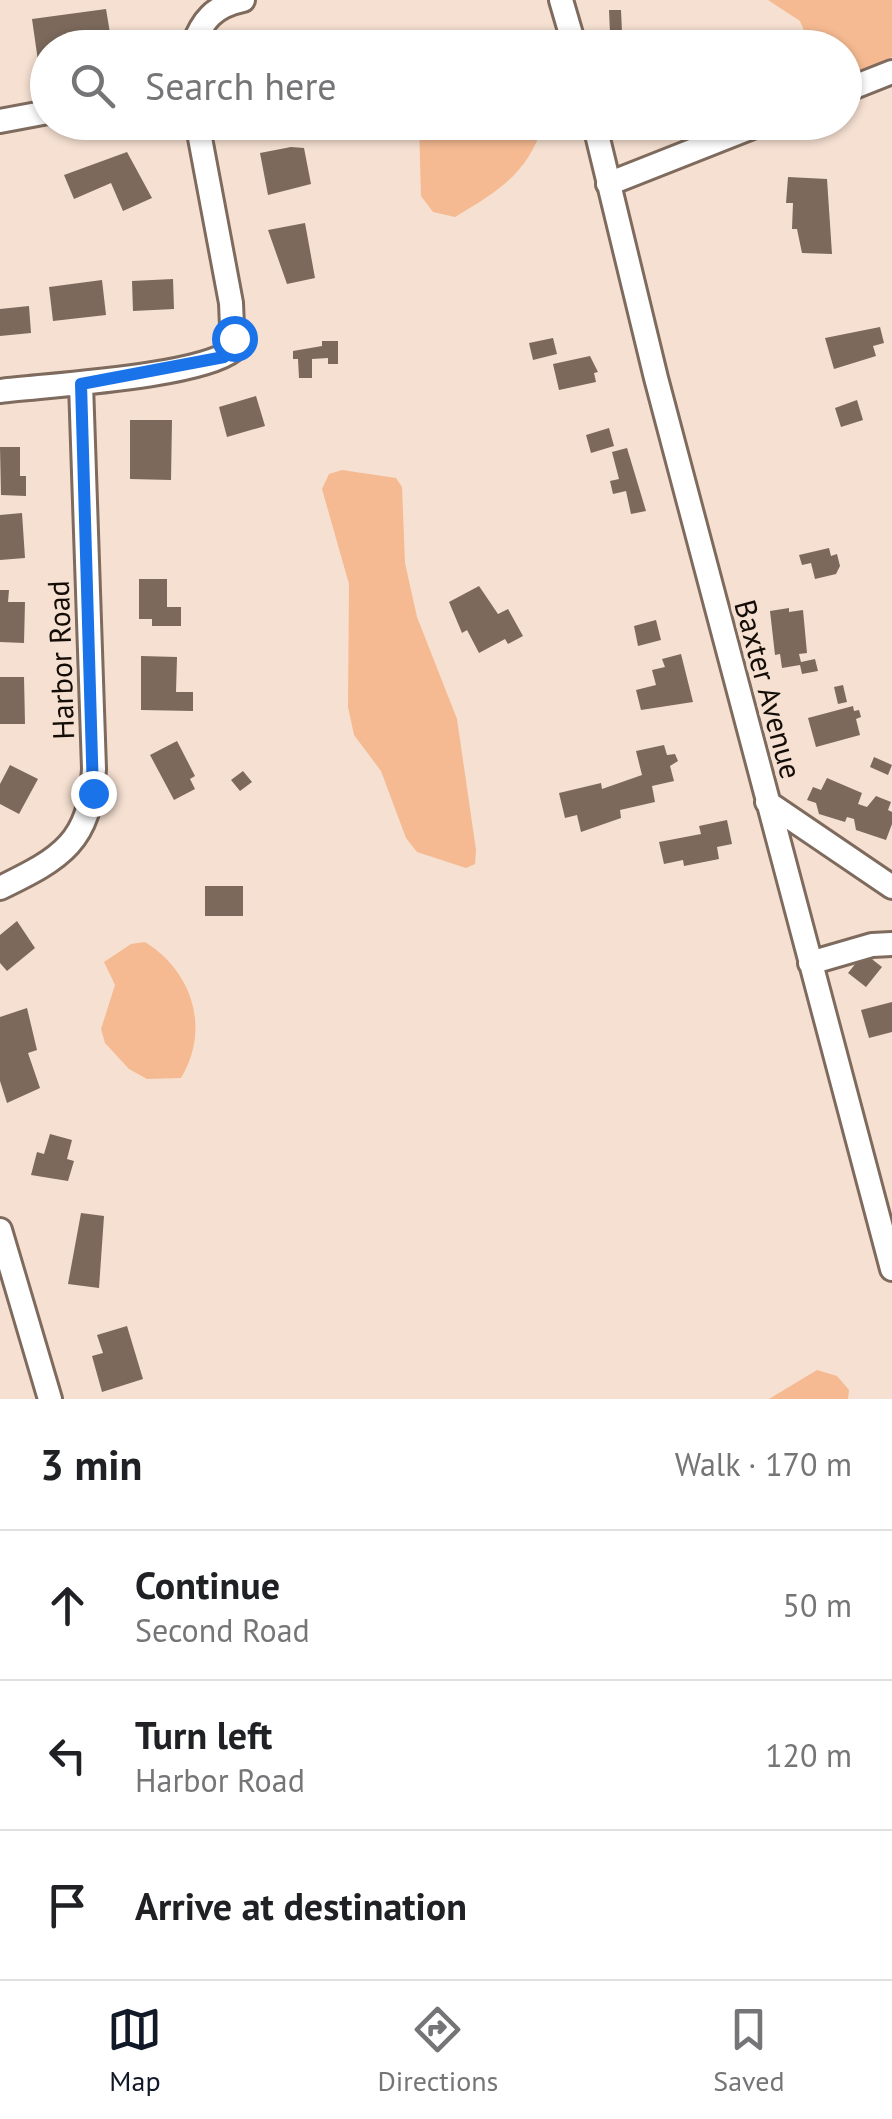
<!DOCTYPE html>
<html lang="en">
<head>
<meta charset="utf-8">
<style>
  :root { --surface:#fff; --page:#f6f6f6; --text:#202124; --muted:#757577; --line:#e0e0e0; --accent:#111827 }
  body { margin:0; font-family:"PT Sans",sans-serif; background:var(--page); color:var(--text) }
  .stop { position:absolute; width:30px; height:30px; margin:-22px; border:8px solid #1a73e8; border-radius:50%; background:#fff }
  .stop.end { background:#1a73e8; border-color:#fff; box-shadow:0 2px 10px #0008 }
  .list { margin:0; padding:0; list-style:none }
  h2 { display:flex; justify-content:space-between; align-items:center; height:130px; margin:0; padding:0 40px; font-size:42px }
  h2 small { font-size:32px; font-weight:400; color:var(--muted) }
  .list li { display:grid; grid-template-columns:65px 1fr auto; gap:30px; align-items:center; box-sizing:border-box; height:150px; padding:0 40px; border-top:2px solid var(--line) }
  .list b { display:block; font-size:38px; white-space:nowrap }
  .list p { margin:0; font-size:32px; white-space:nowrap; color:var(--muted) }
  .list em { font-size:32px; font-style:normal; color:var(--muted) }
  .icon { flex:none; width:55px; height:55px; fill:none; stroke:currentColor; stroke-width:2; stroke-linecap:round; stroke-linejoin:round }
  .map { position:relative; flex:none; width:892px; height:1399px; overflow:hidden }
  .search { position:absolute; background:var(--surface); box-shadow:0 2px 8px #0004; left:30px; right:30px; top:30px; height:110px; display:flex; align-items:center; gap:25px; box-sizing:border-box; padding:0 35px; border-radius:55px; color:var(--muted); font-size:38px }
  .sheet { height:580px; background:var(--surface) }
  nav { display:flex; justify-content:space-around; align-items:center; box-sizing:border-box; height:140px; border-top:2px solid var(--line); background:var(--surface); font-size:28px; color:var(--muted) }
  nav a { display:grid; justify-items:center; gap:5px }
  nav .on { color:var(--accent) }
  .map>svg:first-child { display:block }
</style>
</head>
<body>
<div class="map">
<svg width="892" height="1399" viewBox="0 0 892 1399">
  <rect width="100%" height="100%" fill="#f5e0d1"/>
  <path fill="#f5ba91" d="M768,0H892V57L845,78L844,48L811,47L800,21Z
    M419,123V122L544,123C527,174 500,190 455,217L433,212L421,196Z
    M342,470L396,478L402,487L405,563L417,617L457,719L476,850L475,864L466,868L417,852L406,838L381,771L354,735L348,707L349,584L322,489L329,474Z
    M145,942C192,971 211,1028 181,1078L147,1079L129,1069L105,1043L101,1029L115,985L104,962L131,944Z
    M817,1370L837,1376L849,1390L848,1399H769Z"/>
  <path fill="#7c695c" d="M106,9L110,33H102L104,48H48V60L38,61L32,19Z
    M609,10H621L622,32L610,33Z
    M730,38L750,48H726Z
    M291,147L304,148L311,184L268,195L260,153Z
    M127,152L152,198L123,211L111,183L74,199L64,175Z
    M788,177L827,179L832,254L802,253L797,229H792L793,203H786Z
    M305,223L315,278L287,284L268,230Z
    M173,279L174,309L133,311L132,281Z
    M102,280L106,315L53,321L49,287Z
    M29,306L31,333L0,336V309Z
    M880,327L884,343L873,346L876,356L834,369L825,338Z
    M553,338L557,354L533,360L529,343Z
    M322,341H338V364H328V358L312,359V378H299L298,359H293V351L322,346Z
    M590,356L598,372L594,373L596,382L559,390L553,364Z
    M256,396L265,426L227,437L219,407Z
    M857,400L863,420L841,427L835,408Z
    M130,420H172L171,480L130,479Z
    M609,428L614,446L591,453L586,435Z
    M0,447H20V476H26V496L1,495Z
    M627,448L646,511L631,514L626,491L613,494L610,481L619,479L612,452Z
    M22,513L25,558L0,560V515Z
    M829,548L831,556L837,554L840,566L836,574L815,579L811,563L802,565L799,555Z
    M139,579H167V607H181V626H152V619H139Z
    M479,586L498,614L508,609L523,636L508,644L505,639L479,653L467,630L462,633L449,602Z
    M0,590H9L8,602H25L24,643L0,642Z
    M789,608V612L803,610L807,653L799,654L801,662L815,659L818,671L802,674L800,665L782,668L780,654L775,655L770,611Z
    M656,620L661,640L638,646L634,626Z
    M681,654L693,702L641,710L636,690L656,685L652,670L665,667L662,659Z
    M141,656L177,657L176,692H193V711L141,710Z
    M0,677H24L25,724H0Z
    M843,685L847,702L838,704L834,687Z
    M853,706L854,711L859,710L861,717L856,719L860,735L816,747L808,718Z
    M177,741L195,776L190,779L195,789L174,800L150,755Z
    M664,745L667,755L675,754L678,761L670,766L674,781L652,786L655,802L620,810L621,818L581,832L577,815L565,818L559,793L601,783L602,789L642,775L636,751Z
    M874,757L892,765L888,775L870,767Z
    M10,765L38,779L19,814L0,804V784Z
    M243,771L252,782L240,791L231,780Z
    M827,778L862,793L858,804L867,807L876,796L891,802L888,810L892,812V824L886,840L856,830L854,819L847,817L845,822L819,814L816,803L807,800L813,787L821,790Z
    M727,820L732,844L717,847L719,859L684,866L683,860L664,864L659,842L701,834L699,826Z
    M205,886H243V916H205Z
    M17,921L35,948L7,971L0,963V935Z
    M864,953L882,967L866,987L848,973Z
    M892,1002V1032L869,1038L861,1010Z
    M27,1008L37,1050L28,1053L40,1088L7,1103L0,1081V1017Z
    M50,1134L72,1140L67,1159L74,1161L68,1181L31,1175L37,1152L44,1154Z
    M81,1213L104,1216L99,1288L68,1284Z
    M127,1326L143,1379L102,1392L92,1356L103,1353L97,1335Z"/>
  <g fill="none" stroke-linecap="round" stroke-linejoin="round">
    <g stroke="#7e6b5e" stroke-width="28">
      <path id="minor" d="M561,0L575,48
        M192,48C202,20 214,6 243,0
        M844,91L892,72
        M0,121L48,112
        M594,122L656,378L892,1269
        M608,184L765,122
        M0,391C49,385 199,377 233,350L231,303L197,122
        M767,802L892,887
        M0,888C62,858 90,842 94,769L81,384
        M810,963L872,945L892,944
        M0,1230L50,1399"/>
    </g>
    <use href="#minor" stroke="#fff" stroke-width="22"/>
  </g>
  <g fill="none" stroke-linecap="round" stroke-linejoin="round">
    <path stroke="#1a73e8" stroke-width="12" d="M93,793L81,384L224,357L233,350L234,338"/>
  </g>
  <g text-anchor="middle" dominant-baseline="central" stroke-width="8" stroke-linejoin="round" paint-order="stroke">
    <g font-size="30" fill="#130c07" stroke="#f5e0d1">
      <text transform="translate(60 660) rotate(-92)">Harbor Road</text>
      <text transform="translate(769 689) rotate(75)">Baxter Avenue</text>
    </g>
  </g>
</svg>
<div class="stop" style="left:234px;top:338px"></div>
<div class="stop end" style="left:93px;top:793px"></div>
<div class="search"><svg class="icon" aria-label="search" viewBox="0 0 24 24"><circle cx="10" cy="10" r="6"/><path d="M15 15l6 6"/></svg>Search here</div>
</div>
<section class="sheet">
<h2>3 min<small>Walk · 170 m</small></h2>
<ul class="list">
<li><svg class="icon" aria-label="ahead" viewBox="0 0 24 24"><path d="M12 20V5M6 11l6-6 6 6"/></svg><div><b>Continue</b><p>Second Road</p></div><em>50 m</em></li>
<li><svg class="icon" aria-label="left" viewBox="0 0 24 24"><path d="M17 20v-9H6M10 6l-5 5 5 5"/></svg><div><b>Turn left</b><p>Harbor Road</p></div><em>120 m</em></li>
<li><svg class="icon" aria-label="arrive" viewBox="0 0 24 24"><path d="M6 21V4h12l-3 4 3 4H6"/></svg><div><b>Arrive at destination</b></div></li>
</ul>
</section>
<nav>
<a class="on"><svg class="icon" aria-label="map" viewBox="0 0 24 24"><path d="M3 6l6-2 6 2 6-2v14l-6 2-6-2-6 2zM9 4v14M15 6v14"/></svg>Map</a>
<a><svg class="icon" aria-label="directions" viewBox="0 0 24 24"><path d="M12 3l9 9-9 9-9-9zM9 14v-3h6M13 9l2 2-2 2"/></svg>Directions</a>
<a><svg class="icon" aria-label="saved" viewBox="0 0 24 24"><path d="M7 4h10v16l-5-4-5 4z"/></svg>Saved</a>
</nav>
</body>
</html>
